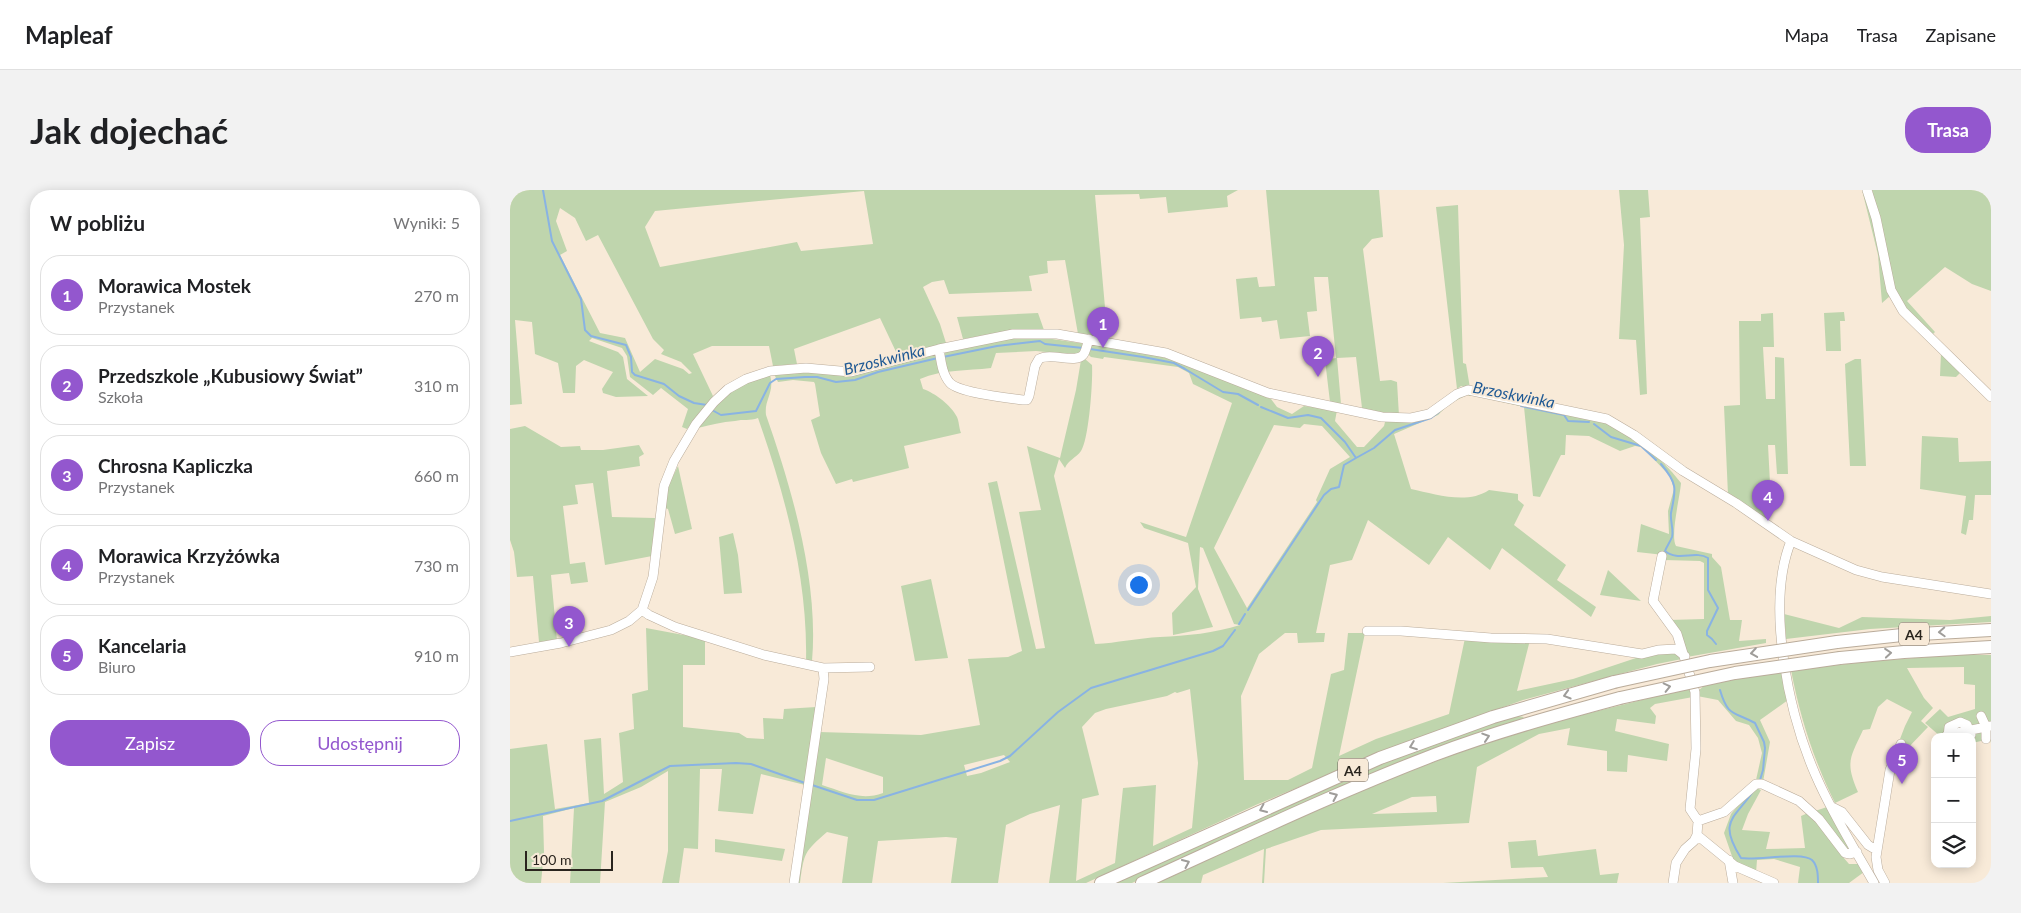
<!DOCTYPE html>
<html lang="pl">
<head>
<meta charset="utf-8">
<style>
  :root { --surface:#fff; --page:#f2f2f2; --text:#202124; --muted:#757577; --line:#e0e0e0; --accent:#9357ce }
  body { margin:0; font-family:Lato,sans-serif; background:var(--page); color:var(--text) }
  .controls { position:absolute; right:15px; bottom:15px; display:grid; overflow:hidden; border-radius:10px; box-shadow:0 2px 12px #0003 }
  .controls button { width:45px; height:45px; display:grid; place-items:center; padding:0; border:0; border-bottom:1px solid var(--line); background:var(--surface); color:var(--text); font:25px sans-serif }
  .scale { position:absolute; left:15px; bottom:12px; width:88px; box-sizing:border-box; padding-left:5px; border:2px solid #2a251e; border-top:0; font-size:14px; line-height:18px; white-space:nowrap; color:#2a251e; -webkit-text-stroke:4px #f8ead8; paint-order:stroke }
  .you { position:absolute; left:628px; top:394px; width:18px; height:18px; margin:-12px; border:4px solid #fff; border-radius:50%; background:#1a73e8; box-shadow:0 0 0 8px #1a73e833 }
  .badge { display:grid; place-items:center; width:32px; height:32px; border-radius:50%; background:var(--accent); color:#fff; font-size:16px; font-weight:700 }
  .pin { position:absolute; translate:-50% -41px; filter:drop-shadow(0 1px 2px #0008) }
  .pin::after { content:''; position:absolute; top:26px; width:18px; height:15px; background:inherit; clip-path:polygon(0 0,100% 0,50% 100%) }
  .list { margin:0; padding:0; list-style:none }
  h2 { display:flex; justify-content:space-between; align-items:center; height:65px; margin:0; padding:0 20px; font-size:21px }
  h2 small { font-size:16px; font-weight:400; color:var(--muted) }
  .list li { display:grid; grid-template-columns:32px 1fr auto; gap:15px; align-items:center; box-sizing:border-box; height:80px; margin:0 10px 10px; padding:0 10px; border:1px solid var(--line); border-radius:20px }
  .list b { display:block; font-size:19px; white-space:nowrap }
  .list p { margin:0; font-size:16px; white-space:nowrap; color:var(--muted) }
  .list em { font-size:16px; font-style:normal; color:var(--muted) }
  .actions { display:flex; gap:10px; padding:15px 20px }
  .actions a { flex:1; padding:11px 0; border:1px solid var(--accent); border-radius:20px; text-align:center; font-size:18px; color:var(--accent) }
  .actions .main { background:var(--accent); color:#fff }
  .icon { flex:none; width:28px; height:28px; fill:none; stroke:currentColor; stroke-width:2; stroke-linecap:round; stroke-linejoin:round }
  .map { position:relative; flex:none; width:1481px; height:693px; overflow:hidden; border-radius:20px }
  header { display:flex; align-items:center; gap:30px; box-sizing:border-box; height:70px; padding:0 25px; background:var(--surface); border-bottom:1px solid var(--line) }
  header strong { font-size:24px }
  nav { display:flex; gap:28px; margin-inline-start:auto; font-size:18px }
  .intro { display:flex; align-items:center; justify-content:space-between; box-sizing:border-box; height:120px; padding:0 30px }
  h1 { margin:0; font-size:35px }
  .button { padding:12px 22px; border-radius:20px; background:var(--accent); color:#fff; font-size:18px; font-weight:700 }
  main { display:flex; gap:30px; padding:0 30px }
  aside { flex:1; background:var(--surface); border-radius:20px; box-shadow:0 2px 12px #0003 }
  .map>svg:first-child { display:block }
</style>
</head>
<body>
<header>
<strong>Mapleaf</strong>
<nav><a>Mapa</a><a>Trasa</a><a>Zapisane</a></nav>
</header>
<div class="intro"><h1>Jak dojechać</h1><a class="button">Trasa</a></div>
<main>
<aside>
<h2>W pobliżu<small>Wyniki: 5</small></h2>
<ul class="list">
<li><span class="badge">1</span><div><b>Morawica Mostek</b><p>Przystanek</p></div><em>270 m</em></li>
<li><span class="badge">2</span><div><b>Przedszkole „Kubusiowy Świat”</b><p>Szkoła</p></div><em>310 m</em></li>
<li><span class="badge">3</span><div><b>Chrosna Kapliczka</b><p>Przystanek</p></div><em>660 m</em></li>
<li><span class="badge">4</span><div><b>Morawica Krzyżówka</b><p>Przystanek</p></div><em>730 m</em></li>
<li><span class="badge">5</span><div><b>Kancelaria</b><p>Biuro</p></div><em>910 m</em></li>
</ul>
<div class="actions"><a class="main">Zapisz</a><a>Udostępnij</a></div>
</aside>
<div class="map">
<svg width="1481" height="693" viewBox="0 0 1481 693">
  <rect width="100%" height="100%" fill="#f8ead8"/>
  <path fill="#bfd5ad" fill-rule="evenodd" d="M0,0H728L717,6L718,17L658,23L656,7L630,9L629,4L585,5L598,151L568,144L555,70L537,71L538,83L519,86L522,101L439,104L434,90L422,92L413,97L430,134L436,153L388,166L370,128L284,159L287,174L263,176L259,156H202L183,164L203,206L177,239L172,237L178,219L151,198L143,205L120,187L117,166L112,158L82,148L79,151L108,162L113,167L117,189L138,206L106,207L93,203L92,199L103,182L74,170L66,176L65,203H53L48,173L25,164L22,132L5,130L12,214L0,215ZM354,1L363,54L291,61L287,52L150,77L135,37L145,21ZM50,18L65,28L76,51L88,45L143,149L154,160L151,164L171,172L182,183L179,184L173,179L145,169L130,182L115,148L90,143L50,65L57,61L46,31Z
    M756,0H869L873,47L862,49L853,59L870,191L881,190L887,192L889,226L852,218L846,167L827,168L831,214L820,212L815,170L826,168L818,87H804L807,121L797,122L800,146L770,149L767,130L752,132L751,127L730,129L726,89L747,87L749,97L765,96Z
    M1109,0H1138L1140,27L1130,28L1137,204L1130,205L1126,150L1109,149L1114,55Z
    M1352,0L1360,21L1380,106L1372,113L1368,65Z
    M1362,0H1481V101L1462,94L1435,77L1397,111L1425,142L1421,146L1392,116L1384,99Z
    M948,15L953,173L956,174L960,198L951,196L947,199L926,17Z
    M1334,122L1335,131H1330L1331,161H1316L1314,123Z
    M528,123L534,140L498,141L453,149L447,127Z
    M1263,123L1264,157H1253L1256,209H1265V167L1274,168L1278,284H1267L1265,255H1258L1261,312L1257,329L1218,305L1214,216L1230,215L1229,131H1251V124Z
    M522,146L637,163L674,173L761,209L767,217L782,224L794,216L827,220L825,231L847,257H854L874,236L876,228L901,229L954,203L955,206L939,214L928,225L884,244L901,299C925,304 957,315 979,300L1008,304V310L1014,315L1004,335L1056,375L1047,390L1086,417L1081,427L992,358L980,380L938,347L919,375L858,330L842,370L820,375L806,443H815L814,452L788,453L787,443H775L749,464L731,506L734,590H778L802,578L821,484L834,480L838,443H855L829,566L866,549L939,524L955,448L1020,450L1007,501L1063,489L1132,466L1163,460L1172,469L1147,474L1013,510L899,551L748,614L576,693H539L550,615L520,624L496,635L488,693H441L447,648L436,647L368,651L362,693H332L338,647L317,642C294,662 294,663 290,693H287L309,542L411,545L470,535L458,469L498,467L512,461L478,293L487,291L526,459L535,458L509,322L531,320L517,256L550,268L566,200L571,170L575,169L582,175C583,191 579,249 571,261C566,268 558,270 555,278L549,269L544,286L585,454C607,453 628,448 650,447C676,446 705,443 730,435L724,434L693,358L690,357L688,399L703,437L663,445L662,423L686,397L678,353L634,338L630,332L676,347L722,213L683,194L679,183L668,177L594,167L593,169L581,167L578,164L566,165L526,161L486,163L481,178C457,181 433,179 410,189L413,199C425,203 441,215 447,227C449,231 449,238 451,243L394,256L399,278L343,292L342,289L326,294L311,263L301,230L310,226L305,194L304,192L283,190L268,192L264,184L285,181L325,185L345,184L427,162L497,148ZM794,234L812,236L840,267L820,279L806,310L807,312L737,418L704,358L764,235L790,238ZM680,499L688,573L682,638L643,656L646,595L613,598L605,673L566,691L572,609L589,605L572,537L585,523L596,519L657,506L665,502L667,503ZM494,565L500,572L471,583L457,586L454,575ZM316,568L373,587V603C351,611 334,602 312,595Z
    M1431,163L1450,183L1446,187L1430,186Z
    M1345,169H1351L1356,276H1340L1335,174Z
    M260,185C265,203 254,209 256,225C282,299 309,392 302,471H296C298,389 275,305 248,228C240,231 233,229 225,231C212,232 200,235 188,238C211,207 222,196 260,185Z
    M958,203L1089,230C1122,245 1149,264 1171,293C1170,307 1160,346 1166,356L1202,364V367L1211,377L1220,430H1232L1229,451L1256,449V453L1177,467L1159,430L1194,429V373L1190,371L1154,370V365L1127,362L1131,334L1159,344L1158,321L1164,299L1160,286L1132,257L1125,256L1110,261L1079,246L1056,245L1055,265H1051L1030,307L1023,306L1014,217L966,206H959Z
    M15,236L51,257L70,256L71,260H93L129,255L134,264L129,267L130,276L97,281L102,327L145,328L142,366L95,375L83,293L65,295L68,314L53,316L60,374L75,372L78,392L61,394L59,383L41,385L47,451L29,452L23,386L7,387L4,362L0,350V239Z
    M1412,246L1448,248L1449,272L1481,271V305H1465L1463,330H1459L1456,345L1451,343L1456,306L1410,299Z
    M168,276L182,339L165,344L158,319L155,318L158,296Z
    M223,343L228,365L232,403L214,404L209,347Z
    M1098,380L1131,411L1090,405Z
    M421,389L438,468L405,471L391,396Z
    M1274,424L1329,438L1352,427L1440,430L1481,426V432L1360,439L1276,449Z
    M136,438L195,449V475H173V537L229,543L237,548L254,549L253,528L273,529L274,519L306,517L295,595L251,584L243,624L208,621L212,579H190L188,659L174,658L169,693H152L158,661V581L131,597L95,612L90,693H60L64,618L33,626L34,662L31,693H0V559L37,554L45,619L79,613L74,550L91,548L94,604L113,592L109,543L124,539L122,504L138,500Z
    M1444,465H1481V553L1480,549L1462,553V547H1431L1415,533L1430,519L1438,527L1465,519V495L1454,494V477L1397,478L1414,508L1423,518L1411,531L1418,537L1396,560L1390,549L1395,536L1402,522L1377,509L1368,517L1360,539L1353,540C1340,568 1335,572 1348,602L1325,613C1304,571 1290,527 1281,480L1365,471Z
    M1272,481L1278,510L1250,530L1260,552L1253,592L1246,590L1252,563L1248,548L1239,535L1226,531L1208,510L1187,506L1188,501L1195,495Z
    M1182,498L1183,507L1145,514L1140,518L1146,526L1145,534L1107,529L1105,541L1159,554L1157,571L1118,565L1117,582L1097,581V561L1057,555L1060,538L1029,544L967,577L959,633L811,640L756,659L754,693H752L754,659L693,685L691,693H647C745,648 844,601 945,564C1022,536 1102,517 1182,498ZM926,606L927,622L862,624L902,607Z
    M1001,525L1014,527L1005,534L798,613L622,693H599L839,586Z
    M1244,597L1251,600L1238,624L1232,640L1260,642L1256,659L1295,658L1291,626L1298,623L1325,652L1333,667L1339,674H1349L1354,682L1339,693H1288L1290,677L1264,669L1247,670L1246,683L1224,672L1214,643L1221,624Z
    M1317,617L1340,658L1338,660L1305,621Z
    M205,649L275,659L272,671L205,662Z
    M1026,650L1028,666L1086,659L1090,685L1109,683L1107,693H933L1038,687L1033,677L1001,678L998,652Z"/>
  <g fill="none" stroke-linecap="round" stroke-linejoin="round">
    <path stroke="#89b3e3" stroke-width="2" d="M33,0L42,51L71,109L75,140L81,146L116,155L121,167L122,182L125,185L154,194L169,206L184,213L197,215
      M580,159L633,167L664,173L675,179L713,202L728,204L748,215
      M433,167L487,156L530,151L535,154L573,158
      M1011,216L1054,225L1058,231L1079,232
      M751,217L778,228L798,225L811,228L835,252L846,268L864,258L885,240L921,228L929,222
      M202,220L211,225L246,221L260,193L266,189L295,187H307L326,192L345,190L368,182L428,168
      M1084,234L1101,247L1131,256L1146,270
      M1151,274C1168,294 1166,299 1161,323C1160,331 1164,340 1162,347C1160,352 1157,356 1155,361C1168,372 1185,360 1198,368V400L1208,418L1197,441V445L1202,449L1206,454
      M738,420L814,305L821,299L829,297L834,275L846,268
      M729,434L735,424
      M1210,500C1218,527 1223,521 1245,533L1254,552L1255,558L1253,580L1250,590
      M302,595L347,610H364L490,571L500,566L548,522L581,498L703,461L713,456L725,440
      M1244,600C1225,629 1207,630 1231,668C1246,671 1292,661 1302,670C1308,676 1308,686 1308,693
      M0,631L92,611L160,576L226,573L241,574L295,593"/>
    <g stroke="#baac9b" stroke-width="10">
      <path id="minor" d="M1357,0L1366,28L1381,100L1393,121L1481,207
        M429,159C431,171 432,184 440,193C450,203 498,208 513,210H517L519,206L525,176L529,169C541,162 565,174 573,165C576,162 577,154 579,149
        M1281,351C1255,415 1279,525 1306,586C1322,623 1344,658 1364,693
        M1152,366L1143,411L1167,444L1185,502L1186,559L1180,619L1188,631
        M132,420L139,425L165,437L254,465L313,478L314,489L284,693
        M857,441H891L981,448L1037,449L1132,464L1148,460L1166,459L1175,466
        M0,462L51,453L101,440L119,431L132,420L143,387L154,296L164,271L186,234L204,212L218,199L236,189L260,181L296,178L341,182L429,159L503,144H547L656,163L758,203L872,227L901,228L919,224L947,204L958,200L1097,229L1124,245L1173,281L1226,313L1281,351L1346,380L1372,387L1481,404
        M313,478L360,477
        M1471,526L1476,537V549
        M1437,545L1481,536
        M1438,547L1439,537L1450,532L1457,535L1461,545
        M1322,617L1332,622L1358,655L1363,658L1367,656
        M1187,645L1225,676L1264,693
        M1219,670L1223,693
        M1163,693L1166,673L1175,659L1184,651L1187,645L1188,631L1214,622L1246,594H1252L1289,611L1309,629L1335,663L1340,664L1347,662
        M1375,693L1368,680L1366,667L1380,580L1391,554"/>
    </g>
    <g stroke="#baac9b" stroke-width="14">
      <path id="highway" d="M1327,452L1392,445L1481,440
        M1330,468L1394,462L1481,457
        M591,693L870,568L983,527L1104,492
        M632,693C729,649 825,603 924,565C985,542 1047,525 1110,508"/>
    </g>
    <use href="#minor" stroke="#fff" stroke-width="9"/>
    <use href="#highway" stroke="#fff" stroke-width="12"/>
    <g stroke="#baac9b" stroke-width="14" stroke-linecap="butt">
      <path id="highway-bridge" d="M1104,492L1200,471L1327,452
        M1110,508L1225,483L1330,468"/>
    </g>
    <use href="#highway-bridge" stroke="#fff" stroke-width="12"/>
  </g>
  <defs><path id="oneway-chevron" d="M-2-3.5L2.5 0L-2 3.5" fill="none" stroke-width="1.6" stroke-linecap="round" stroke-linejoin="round" transform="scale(1.25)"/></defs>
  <g stroke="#9f9d9a">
    <use href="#oneway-chevron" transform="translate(1432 442) rotate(177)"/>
    <use href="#oneway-chevron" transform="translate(1244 463) rotate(171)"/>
    <use href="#oneway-chevron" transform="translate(1378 463) rotate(-5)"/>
    <use href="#oneway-chevron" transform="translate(1157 497) rotate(-13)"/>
    <use href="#oneway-chevron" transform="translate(1057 505) rotate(164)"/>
    <use href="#oneway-chevron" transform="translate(976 547) rotate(-18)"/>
    <use href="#oneway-chevron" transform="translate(903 556) rotate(159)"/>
    <use href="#oneway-chevron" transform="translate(824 606) rotate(-24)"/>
    <use href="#oneway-chevron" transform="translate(753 619) rotate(156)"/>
    <use href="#oneway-chevron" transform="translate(676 673) rotate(-24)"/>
  </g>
  <g text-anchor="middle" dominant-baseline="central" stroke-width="4" stroke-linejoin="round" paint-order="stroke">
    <g fill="#f8ead8" stroke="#686056" stroke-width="1">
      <rect x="1389" y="432.5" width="30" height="23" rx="4"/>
      <rect x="828" y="568.5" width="30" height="23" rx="4"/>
    </g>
    <g font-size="14" font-weight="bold" fill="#2a251e">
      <text x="1404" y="444">A4</text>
      <text x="843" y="580">A4</text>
    </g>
    <g font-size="16" font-style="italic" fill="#1f5994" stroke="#f8ead8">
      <text transform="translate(374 169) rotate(-14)">Brzoskwinka</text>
      <text transform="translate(1004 204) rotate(11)">Brzoskwinka</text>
    </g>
  </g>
</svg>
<div class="controls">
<button>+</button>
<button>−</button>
<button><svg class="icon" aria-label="layers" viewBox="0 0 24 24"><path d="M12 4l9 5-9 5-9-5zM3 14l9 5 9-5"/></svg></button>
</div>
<div class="scale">100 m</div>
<div class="you"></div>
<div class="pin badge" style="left:593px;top:158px">1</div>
<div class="pin badge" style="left:808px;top:187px">2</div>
<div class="pin badge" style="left:59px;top:457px">3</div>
<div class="pin badge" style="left:1258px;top:331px">4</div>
<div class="pin badge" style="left:1392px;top:594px">5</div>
</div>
</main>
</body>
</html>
